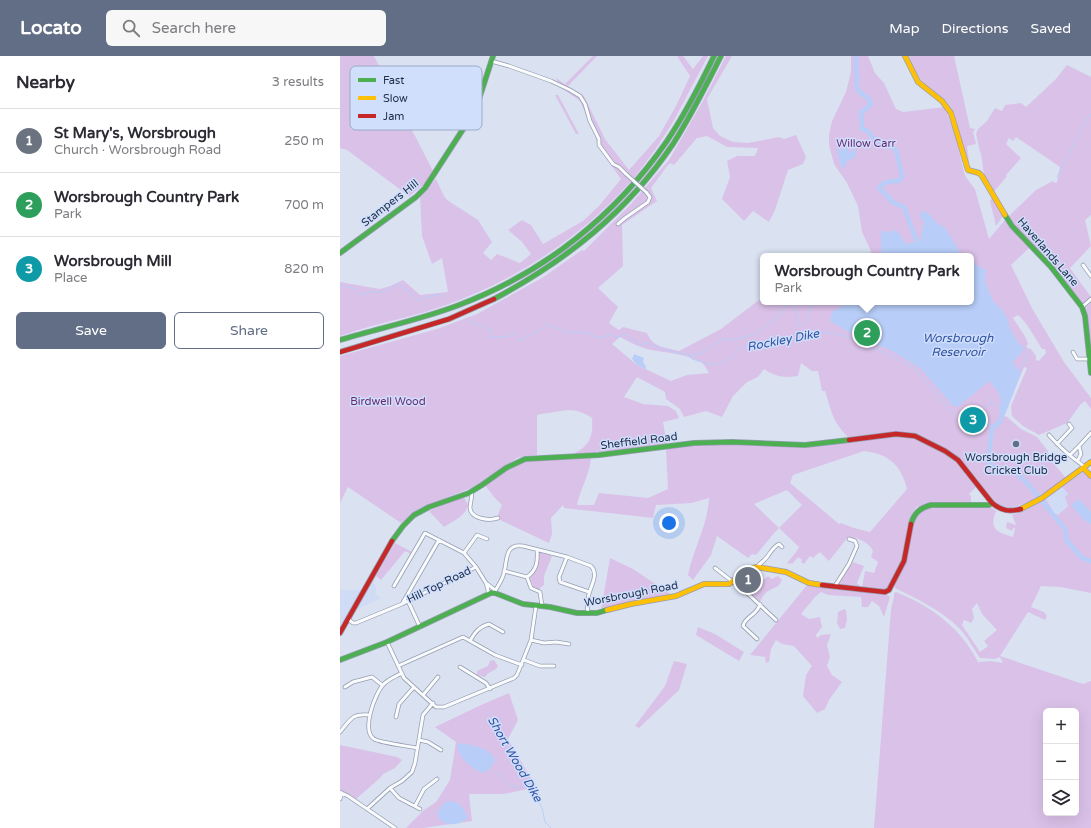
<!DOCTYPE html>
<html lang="en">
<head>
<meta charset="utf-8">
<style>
  :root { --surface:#fff; --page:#f7f7f7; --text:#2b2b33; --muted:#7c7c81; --line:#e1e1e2; --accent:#626e85 }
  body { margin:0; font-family:"Varela Round",sans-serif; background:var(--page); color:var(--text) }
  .controls { position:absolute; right:12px; bottom:12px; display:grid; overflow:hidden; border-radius:6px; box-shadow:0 4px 16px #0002 }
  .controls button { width:36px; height:36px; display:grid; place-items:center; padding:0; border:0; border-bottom:1px solid var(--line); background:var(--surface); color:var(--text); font:20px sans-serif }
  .you { position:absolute; left:329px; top:467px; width:14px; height:14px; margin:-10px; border:3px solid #fff; border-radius:50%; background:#1a73e8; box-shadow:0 0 0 6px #1a73e833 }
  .badge { display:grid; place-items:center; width:26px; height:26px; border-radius:50%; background:var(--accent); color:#fff; font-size:13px; font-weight:700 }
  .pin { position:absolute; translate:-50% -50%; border:2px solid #fff; box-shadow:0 1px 4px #0006 }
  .popup { position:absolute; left:420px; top:197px; width:214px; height:52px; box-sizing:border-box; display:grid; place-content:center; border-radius:6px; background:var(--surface); filter:drop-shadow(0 1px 3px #0005); font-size:13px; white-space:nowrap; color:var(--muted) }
  .popup b { font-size:15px; color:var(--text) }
  .popup::after { content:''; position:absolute; left:50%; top:100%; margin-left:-8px; border:8px solid transparent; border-top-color:var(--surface) }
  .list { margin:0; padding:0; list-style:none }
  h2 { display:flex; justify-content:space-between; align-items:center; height:52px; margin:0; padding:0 16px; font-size:17px }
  h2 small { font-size:13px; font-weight:400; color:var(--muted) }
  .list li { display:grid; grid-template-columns:26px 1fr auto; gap:12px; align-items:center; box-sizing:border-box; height:64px; padding:0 16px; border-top:1px solid var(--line) }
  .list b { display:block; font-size:15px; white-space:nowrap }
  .list p { margin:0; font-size:13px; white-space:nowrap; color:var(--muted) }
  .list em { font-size:13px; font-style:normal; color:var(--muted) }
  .actions { display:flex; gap:8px; padding:12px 16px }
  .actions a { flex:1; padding:9px 0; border:1px solid var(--accent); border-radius:6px; text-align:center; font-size:14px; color:var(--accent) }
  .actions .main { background:var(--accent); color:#fff }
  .icon { flex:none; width:22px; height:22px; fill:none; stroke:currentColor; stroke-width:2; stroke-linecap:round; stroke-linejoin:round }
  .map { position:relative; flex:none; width:751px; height:772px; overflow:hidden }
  header { display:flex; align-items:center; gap:24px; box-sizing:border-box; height:56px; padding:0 20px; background:var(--accent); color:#fff }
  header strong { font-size:19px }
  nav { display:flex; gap:22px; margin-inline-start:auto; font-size:14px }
  .search { width:280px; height:36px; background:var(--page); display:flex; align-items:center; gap:10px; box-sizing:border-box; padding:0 14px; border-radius:6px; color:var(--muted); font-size:15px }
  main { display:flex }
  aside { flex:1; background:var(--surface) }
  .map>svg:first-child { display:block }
</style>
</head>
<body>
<header>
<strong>Locato</strong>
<div class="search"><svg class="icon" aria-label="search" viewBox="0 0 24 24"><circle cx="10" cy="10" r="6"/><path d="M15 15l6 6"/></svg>Search here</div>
<nav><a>Map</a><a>Directions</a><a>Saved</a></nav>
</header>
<main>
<aside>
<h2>Nearby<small>3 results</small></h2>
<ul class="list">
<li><span class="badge" style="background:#6b7280">1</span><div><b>St Mary's, Worsbrough</b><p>Church · Worsbrough Road</p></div><em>250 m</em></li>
<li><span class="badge" style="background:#2e9e5b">2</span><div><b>Worsbrough Country Park</b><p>Park</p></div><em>700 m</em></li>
<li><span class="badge" style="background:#0f9aa8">3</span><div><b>Worsbrough Mill</b><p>Place</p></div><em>820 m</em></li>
</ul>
<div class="actions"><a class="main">Save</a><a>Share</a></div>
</aside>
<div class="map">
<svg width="751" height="772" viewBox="0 0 751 772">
  <rect width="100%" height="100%" fill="#dae2f2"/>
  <path fill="#d0dcf5" d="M722,431L728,438L725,441L728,450L718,459L714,457L706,443Z
    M34,524L35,530L37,531L35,538L41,542L16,554Z
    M0,534H21L0,572Z"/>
  <path fill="#dac1e8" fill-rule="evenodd" d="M0,0H34L93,115L86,127L69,140L7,94L0,92Z
    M253,0H257L228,30L244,40L265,83L289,114L319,80L337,48L350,20L337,0H343L353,13L363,0H368L333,66L315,94L294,122L287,116L284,119L291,125C236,187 164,232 85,256C57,264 28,270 0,280V226L40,233L50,230L63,224L80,239L108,236L102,202L92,208L82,180L80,140L96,123L104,140L107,144L138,164L152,186L143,197L151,204L157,198L180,207L191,198L182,186L168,174L182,164L191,169L203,188L243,165L259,150L281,123L258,91L255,79L240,45L220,31L216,22L225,28Z
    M386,0H392L367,43L373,72L380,80L393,86L408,87L439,81L444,83L456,79L466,101L463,108L448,114L435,154L429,166L413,155L404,165L382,143L390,121L387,105L397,100H415L418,92L387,91L367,80L357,82L334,109L330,107L327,110L311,132L317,145L282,169L283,210L258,232L278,251L269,267L279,274L283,271L307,277C313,292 325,291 339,295L381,273L423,241V246H631V200H529L531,195L522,176L518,150L507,127L494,108L489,89V79L492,65L506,36L511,16V0H528L535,17L544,27L556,53L563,56L605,51L614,75L625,120L635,133L649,183L665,164L689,192L671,209L693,254L724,306L751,342V353L745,345L741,348L727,367L699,379L683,370L672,360L671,350L687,312L684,311L663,361L666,360L681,373L697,381L708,395C708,404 721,415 726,422C709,433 679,459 657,449C650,445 642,436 636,431L629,438L631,440V447L652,452L656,455C649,473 656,476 673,481L675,472H673L672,475L666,472L667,466L676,469L672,459L684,455L706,443L714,457L718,459L728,450L725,441L728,438L722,431L743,416L751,423V537L720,531L701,530L691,551L704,556L707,560L705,564L688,556L660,600L743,628L751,625V772H534L551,553L554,541V537L556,536C591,550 621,572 638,606L651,605L663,607L660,601L655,603L640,602C633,592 627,580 619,572C601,554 577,543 555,532V529L566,504L572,469L576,459L578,449L572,458L568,469L562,506L550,531L545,535L522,532L525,515L534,517L538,506L531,501L533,495C529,487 523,485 516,482L514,484L508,481L489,505L480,496L473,502L470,500L464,508L461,506L462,504L458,501L452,508L450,507L449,508L447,507L456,496L459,491L439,472L435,476L416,499L412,498L408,502L377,480L371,499L353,524L348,519C353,493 368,469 369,442L352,447L316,449L313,462L224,452L223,449L211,462L212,478L209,487L158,463L157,461L162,449L154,441L145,429L174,409L182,405L251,402C250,418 240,433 237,449H254L259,437L308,442L328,433L326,393L351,389L384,388L468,391L509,382C492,365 492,357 485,335H482L478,315H472L461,307L458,320C444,322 436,321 424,313L418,321L407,326L393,340L382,361L366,355L344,361L340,353L326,343L325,336L297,321L284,341L303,348L328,350L336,355L339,362L323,366L327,388L271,395L233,398C251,389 253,380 252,362C233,349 221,356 201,358L197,359V399L184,400L177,402L136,430L78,453L61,467L8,431L0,447V300L97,273L137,258L202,222L242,194L244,195L290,149L329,104L364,43ZM678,259C689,269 694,281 702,293H705L706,297L699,305L696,304V300L690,292L689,293L686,290L688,288L686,282L673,262ZM280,281C290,286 300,292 311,294C328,297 347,298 362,307C365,309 367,314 369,317L347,319L331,325L297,309L272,288ZM524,395C548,398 561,408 567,433L530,476L514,472L501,467L499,468L450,427L453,419ZM447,434L462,449L439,472L414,448ZM637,547L642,558L657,574L644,585L648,590L640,596L622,569L624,564L631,567L634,562L632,553ZM706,655H736V757H706Z
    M569,0H614L630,72L635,73L633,76L636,88L627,90L629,106L627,105L614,56L606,45L583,28L572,11Z
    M727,9L751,21V159L745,164L751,190L730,212L751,241L745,247H742L719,217L676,171L668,161L696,134L713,125L715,127L717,126L720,111L676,81L673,85L669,82L666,88L681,102L666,119L667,120L653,137L644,119L641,97L640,96L636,78L638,73L647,65L655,52L662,55L665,49L681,47L686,51L715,24Z
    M215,39H218L239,78H236Z
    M652,142L663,160L656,170L650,145Z
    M751,246V311L747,257L746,251Z
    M124,442L128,449C125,461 113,465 104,471L89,455L115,444Z
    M55,487L72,496L71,498L65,495L41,524L36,520Z
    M199,496L212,500L204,520V529L198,534L194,532L190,522C196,513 200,507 199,496Z
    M270,502L293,513L332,539L261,554Z
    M513,506L524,510L517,527L520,530L519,532L499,529V527Z
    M410,514L422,525L428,520L432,523L438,520L442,524C438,532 437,530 430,534C425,536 422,542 420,546L397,525Z
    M467,529L547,539L550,541L544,561L539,550L532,545L528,551H522L521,541L488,539L481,536L475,541L461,558L469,563L480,561L482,571L476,579L477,582L481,579L491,578L487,589L490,601L487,610L492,619L502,626L489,644L485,653L477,657L463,640L466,619L472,610L454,590L442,588L436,584L431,593L429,606L426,607L425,601L410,599Z
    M504,553L506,554L507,563L505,572L500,573L497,567L498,556Z
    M358,571L375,578L404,596L399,605L356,579Z
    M154,604L158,610C155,616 148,615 145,621L137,619V615L148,610L150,605Z
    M334,605L347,608L339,634L299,672L295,670L325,630Z
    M169,637L178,664L168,683L195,729L202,744L195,742L187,733L164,738H129L132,765L83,772H66L84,754L96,746L110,724L116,686L95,671L141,649Z
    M0,689L57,701L62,704L55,712L43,718L40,722L16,743L0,734Z"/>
  <path fill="#b8cef8" d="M506,91H507L511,97L514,93L517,94L515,101L507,105L504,113L502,112L497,97L498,92L504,94Z
    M582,155L588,157L597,167L606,173L622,200H541V174L548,177L553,174L558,176L566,188L580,185L584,166L579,159Z
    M634,205L636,209L646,214L645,226L653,245L663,255L669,266V271L679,288L682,290L683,295L680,299L672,306L681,317L665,359L659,356C663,341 659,336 649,325L618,351L613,350L580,312L550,294L526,285L507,275L490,265L492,256L508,246H631V206Z
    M294,298L304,302L303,306L306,311V313L297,309L292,303Z
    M739,443L751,456V468L744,464L731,449Z
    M120,687C134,690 147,691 155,703C154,709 149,715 143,717C131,713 119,702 117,689Z
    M108,745C121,746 123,751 128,762C119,770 100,772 97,757L103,748Z"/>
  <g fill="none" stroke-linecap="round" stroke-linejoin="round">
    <path stroke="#b8cef8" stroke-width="1" d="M717,121L748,61L751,59
      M0,229L13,232L20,239L33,235L40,237L59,228L79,244L97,238L104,241
      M451,246L455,247L458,269L460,270L463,268
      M478,246L486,249L491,246
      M498,246L503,250
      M128,264L152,275L149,281H168L173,276L180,285L197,276L207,269L214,271L226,276L249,277L253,280L262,282L269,279L279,281L285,278L291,284L296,285L300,289L306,287L329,295L350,299L360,298L381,284L397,283L418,277L439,260L450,246
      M465,267L467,265L470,251L477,246
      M349,299L352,303L369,308H380L391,302L400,293L406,289L420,290L432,287L450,286L476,276L490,277L505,280L547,298L574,312L614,358
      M679,317L688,298L683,290L681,291
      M651,342L652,347
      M637,355L652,347L661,352
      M647,368L652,369V372
      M148,656L190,727L202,752L205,766L211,772
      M156,715L170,729L180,732L190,727"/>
    <path stroke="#b8cef8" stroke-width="4.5" d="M516,0L517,32C520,40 529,39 531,48L524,55H521L522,73L528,75L532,81L556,94L562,120L559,125C550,125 545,125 539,132L550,143L552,146L564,151L582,200
      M664,353L660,366L652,372L648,405L653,411L676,417L686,426L725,473L727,485L742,502L751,505"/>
    <g stroke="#959eb1" stroke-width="4.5">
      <path id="street" d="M151,5L169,10L211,25L230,34L240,40L245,48L250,65L259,83V89L273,108L279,111L286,118
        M278,168L285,162L308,146L310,141L306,136
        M743,209L751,220
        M742,251L751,243
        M733,296L737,303H749
        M709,379C716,387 723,394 732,401C736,405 740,406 744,411
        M717,388L732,372L729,368
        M730,399L739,390
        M738,404L741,398L739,390L751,377
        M131,435C133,441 130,446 130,452C131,463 149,465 158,462
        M124,497L137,479L147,483
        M227,501L219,521L220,526L249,536
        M417,511C420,507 424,505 427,501C431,496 433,491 439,488L442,491
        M375,512L406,536L436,564
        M164,515L187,521C197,514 198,505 197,494
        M187,521L191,532L200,536
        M54,530L85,477L124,497L136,511L146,527
        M495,530L509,508L517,490L515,485L509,483
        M200,536L202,550
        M154,537C157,531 161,526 163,520C168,507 163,487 183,490L227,501L251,510C259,518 251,529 249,538C247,544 247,551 248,557
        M148,538V534L146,527L155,534
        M68,545L80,571
        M62,548L136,511
        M8,563L13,567H16L62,548L99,484
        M417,583L403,570C405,560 418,559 420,548
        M191,584L204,587L216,586L229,588
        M130,585C135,576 139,571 149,568L163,576
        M47,586L64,622L96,651H104L174,622L177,619L191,584L196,550
        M184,604L200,610H214
        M58,610L123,581L155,599L182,609
        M120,611L146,627L150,633
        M62,617C55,621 48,623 43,629C35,638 21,674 34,683C41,687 68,690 77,692
        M5,631L13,626L32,621L42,629
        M83,639L98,621
        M56,661L59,648L74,631
        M0,676C11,663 12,657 30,659
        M79,684L88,686L101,694
        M50,732L59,742L80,753
        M0,736L8,740L55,772
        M0,743L2,737
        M75,750L84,733L97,723
        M27,753L50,732L62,725L72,716L75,707L83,659L93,647"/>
    </g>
    <g stroke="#959eb1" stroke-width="6">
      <path id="fast" d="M665,159L672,170L711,211L742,251L745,260L751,317
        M0,197L76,141L85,132L129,64L139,43L153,0
        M154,243C227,204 286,157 333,88C351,60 366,30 381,0
        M0,284C39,272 80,264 119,249C204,217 276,159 327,85C345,58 360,29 374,0
        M571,468C574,457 580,452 591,449H649L652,447
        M52,485L63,470L74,459L89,451L129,437L142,429L166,412L185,403L259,399L354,387L392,386L465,389L509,384
        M0,604L47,586L151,537H155L183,548L210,551L237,557H257L267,554"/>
    </g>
    <g stroke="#959eb1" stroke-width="6">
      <path id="slow" d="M565,0L578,26L602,45L611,57L628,114L639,117L642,120L665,159
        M743,412L751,420
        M681,453L702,442L751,406
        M267,554L291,548L336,540L364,528H389L409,513L417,511L446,516L469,527L482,529"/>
    </g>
    <g stroke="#959eb1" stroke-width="6">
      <path id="jam" d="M0,296L109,263L154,243
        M509,384L556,378L575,380L605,395L618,404L652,447C662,455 669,456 681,453
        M482,529L545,536L549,534L564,505L571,468
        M0,577L52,485"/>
    </g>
    <use href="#street" stroke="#f9fbfd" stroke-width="3"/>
    <use href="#fast" stroke="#4caf50" stroke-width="4.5"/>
    <use href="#slow" stroke="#ffc107" stroke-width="4.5"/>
    <use href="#jam" stroke="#c62828" stroke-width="4.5"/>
    <g stroke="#959eb1" stroke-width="4.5" stroke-linecap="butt">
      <path id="street-bridge" d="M286,118L306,136"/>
    </g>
    <use href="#street-bridge" stroke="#f9fbfd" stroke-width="3"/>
  </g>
  <circle fill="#626e85" stroke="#d0dffc" stroke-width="1.5" cx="676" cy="388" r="4"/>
  <g text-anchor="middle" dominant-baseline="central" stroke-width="3" stroke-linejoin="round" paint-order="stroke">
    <g font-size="11" fill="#692970" stroke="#d0dffc">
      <text x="526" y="87">Willow Carr</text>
      <text x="48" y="345">Birdwell Wood</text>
    </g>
    <g font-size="11" fill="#212f4a" stroke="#d0dffc">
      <text transform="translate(50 147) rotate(-38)">Stampers Hill</text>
      <text transform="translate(708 196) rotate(49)">Haverlands Lane</text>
      <text transform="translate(299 385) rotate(-7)">Sheffield Road</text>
      <text transform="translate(99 529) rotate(-26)">Hill Top Road</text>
      <text transform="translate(291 538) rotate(-11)">Worsbrough Road</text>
    </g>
    <g font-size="11" fill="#212f4a" stroke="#d0dffc">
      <text x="676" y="401">Worsbrough Bridge<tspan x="676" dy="13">Cricket Club</tspan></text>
    </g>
    <g font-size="12" font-style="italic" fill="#3053a1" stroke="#d0dffc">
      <text x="618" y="282">Worsbrough<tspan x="618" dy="14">Reservoir</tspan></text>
      <text transform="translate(443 284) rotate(-11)">Rockley Dike</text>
      <text transform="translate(175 703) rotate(60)">Short Wood Dike</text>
    </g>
  </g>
  <rect x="10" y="10" width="132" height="64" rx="6" fill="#d0dffc" stroke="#9caac7" stroke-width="1"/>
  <rect x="18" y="22" width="18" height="4" fill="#4caf50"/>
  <rect x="18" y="40" width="18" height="4" fill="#ffc107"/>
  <rect x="18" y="58" width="18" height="4" fill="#c62828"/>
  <g font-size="11" fill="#212f4a">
    <text x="43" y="28">Fast</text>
    <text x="43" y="46">Slow</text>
    <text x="43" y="64">Jam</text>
  </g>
</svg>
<div class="controls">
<button>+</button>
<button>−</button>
<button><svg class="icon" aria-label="layers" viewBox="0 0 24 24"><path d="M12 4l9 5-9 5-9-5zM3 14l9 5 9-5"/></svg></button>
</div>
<div class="you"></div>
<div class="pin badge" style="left:408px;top:524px;background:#6b7280">1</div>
<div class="pin badge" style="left:527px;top:277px;background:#2e9e5b">2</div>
<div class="popup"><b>Worsbrough Country Park</b>Park</div>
<div class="pin badge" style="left:633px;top:364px;background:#0f9aa8">3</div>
</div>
</main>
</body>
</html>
